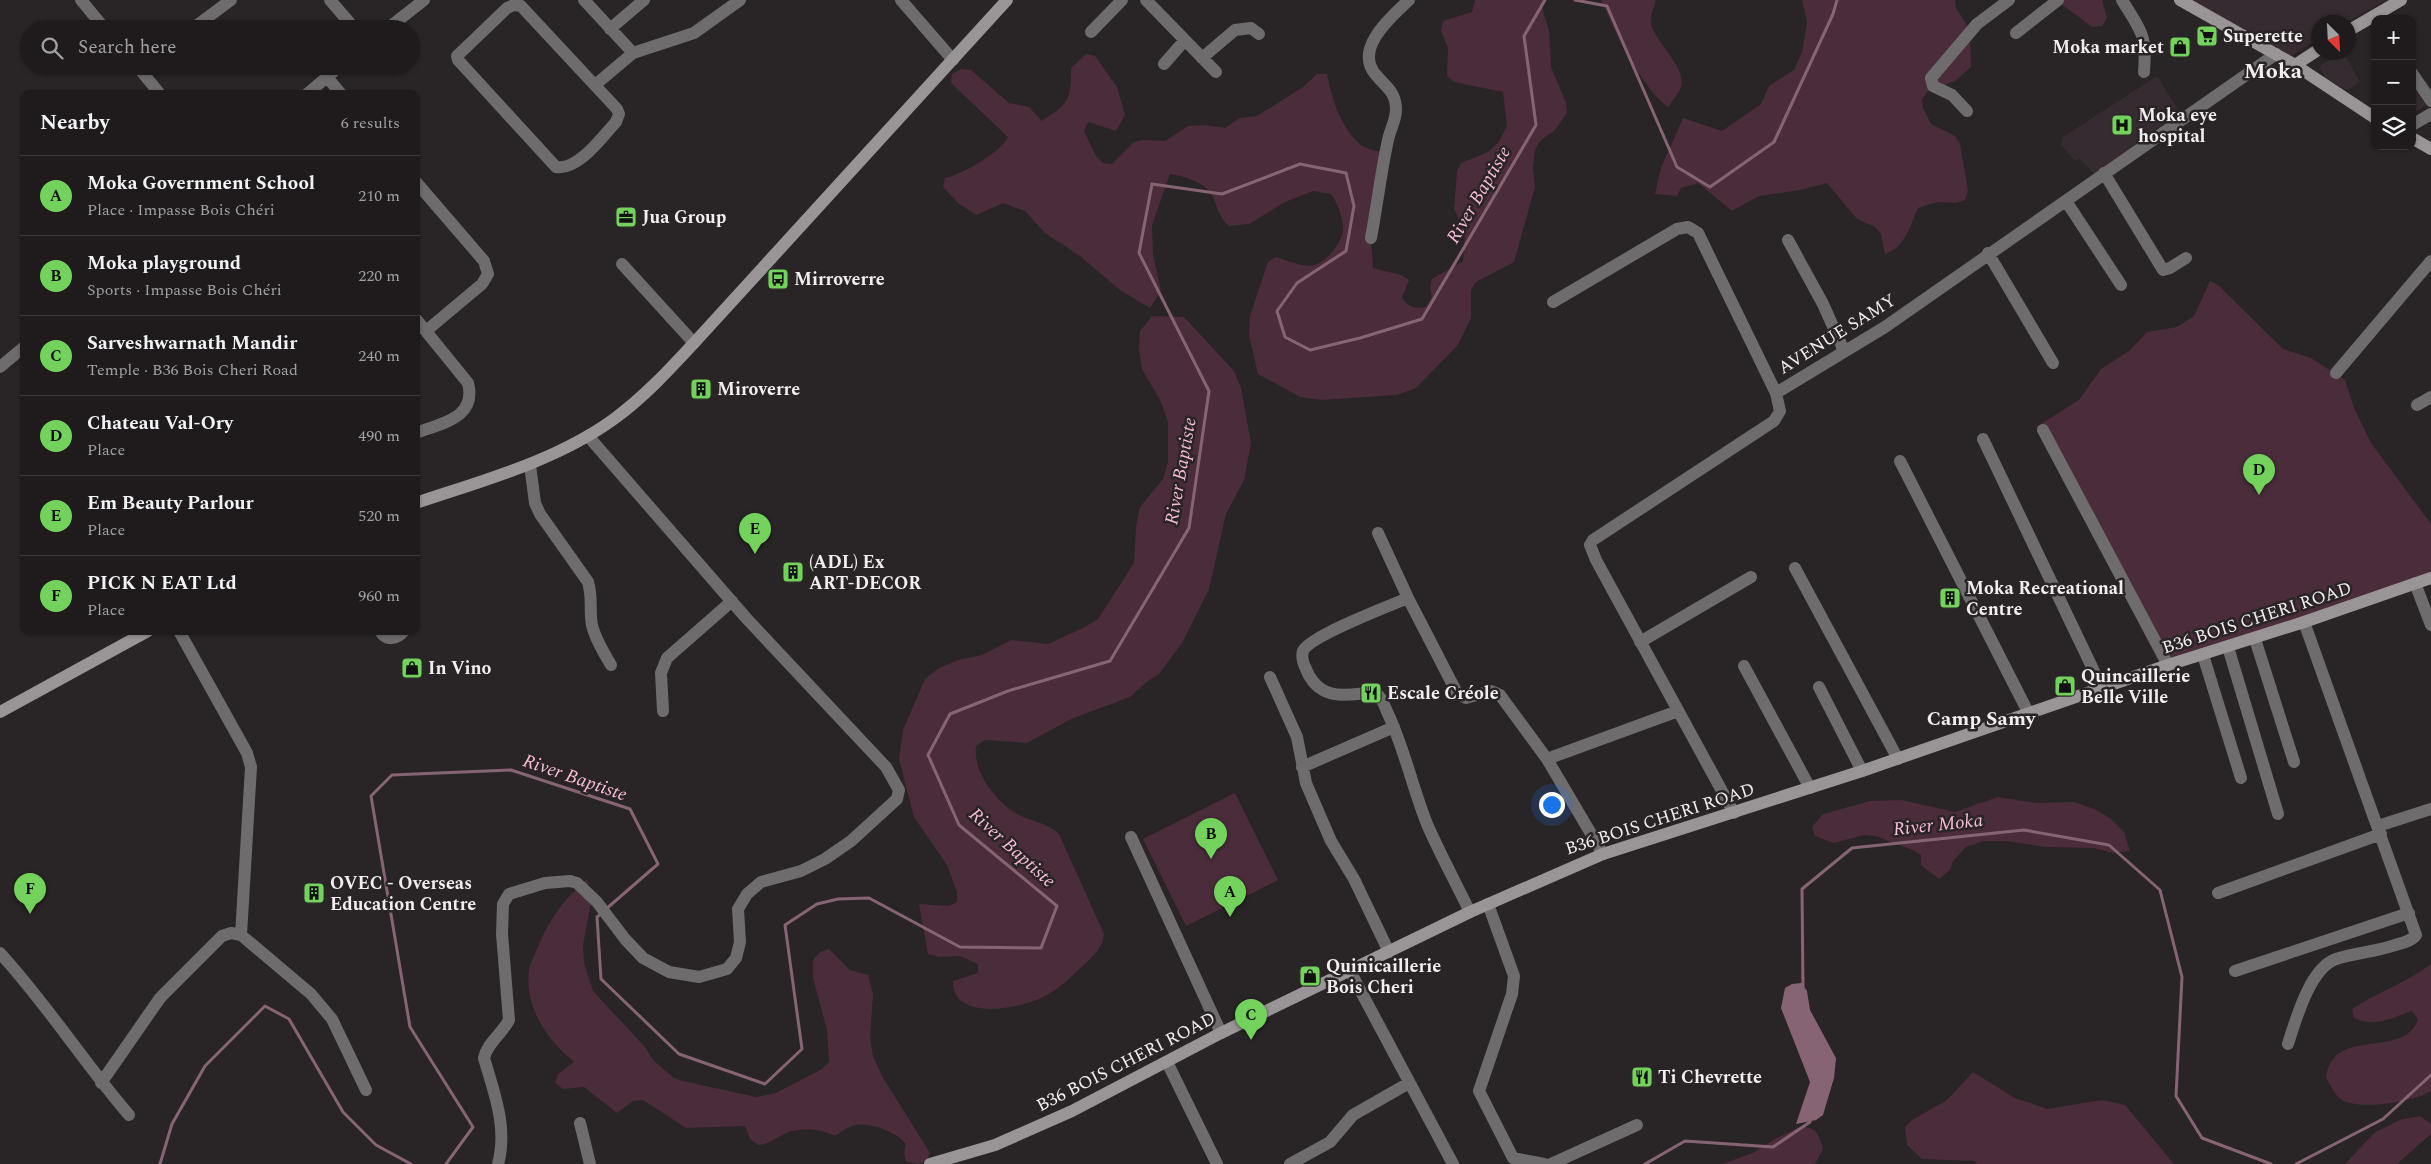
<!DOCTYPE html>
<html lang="en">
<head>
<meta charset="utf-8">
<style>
  :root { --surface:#1f1b1c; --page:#272425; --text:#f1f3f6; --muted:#a1a1a3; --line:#3c393b; --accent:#73d25c }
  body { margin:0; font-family:Spectral,serif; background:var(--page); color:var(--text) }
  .controls { position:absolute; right:15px; top:15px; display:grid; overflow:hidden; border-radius:10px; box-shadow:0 1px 4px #0004 }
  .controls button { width:45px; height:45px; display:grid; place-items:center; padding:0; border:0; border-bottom:1px solid var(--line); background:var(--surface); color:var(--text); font:25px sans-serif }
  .compass { position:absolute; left:2311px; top:15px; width:45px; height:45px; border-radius:50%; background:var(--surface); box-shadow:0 1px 4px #0004; rotate:156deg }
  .you { position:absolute; left:1551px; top:804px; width:18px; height:18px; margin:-12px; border:4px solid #fff; border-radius:50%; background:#1a73e8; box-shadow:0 0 0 8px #1a73e833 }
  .badge { display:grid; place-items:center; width:32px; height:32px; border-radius:50%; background:var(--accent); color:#111; font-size:16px; font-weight:700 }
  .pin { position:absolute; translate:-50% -41px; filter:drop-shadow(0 1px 2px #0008) }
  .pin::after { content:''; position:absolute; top:26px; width:18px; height:15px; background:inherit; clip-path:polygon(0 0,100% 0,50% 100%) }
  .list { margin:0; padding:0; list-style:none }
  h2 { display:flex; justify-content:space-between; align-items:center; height:65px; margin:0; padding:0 20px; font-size:21px }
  h2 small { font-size:16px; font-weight:400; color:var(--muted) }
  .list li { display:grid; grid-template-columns:32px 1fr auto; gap:15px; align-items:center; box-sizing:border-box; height:80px; padding:0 20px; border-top:1px solid var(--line) }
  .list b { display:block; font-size:19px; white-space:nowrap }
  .list p { margin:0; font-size:16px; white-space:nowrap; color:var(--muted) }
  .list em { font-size:16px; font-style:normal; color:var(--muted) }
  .icon { flex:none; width:28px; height:28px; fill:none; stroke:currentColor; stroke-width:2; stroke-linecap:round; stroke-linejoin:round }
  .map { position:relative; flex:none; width:2431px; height:1164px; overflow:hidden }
  .search { position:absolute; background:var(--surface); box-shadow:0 1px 4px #0004; left:20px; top:20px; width:400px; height:55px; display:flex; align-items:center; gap:12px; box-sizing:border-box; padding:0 18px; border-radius:28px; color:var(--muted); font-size:19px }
  .panel { position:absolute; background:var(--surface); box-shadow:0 1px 4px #0004; left:20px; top:90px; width:400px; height:545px; border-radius:10px }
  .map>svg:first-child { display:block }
</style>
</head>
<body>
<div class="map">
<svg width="2431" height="1164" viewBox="0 0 2431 1164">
  <rect width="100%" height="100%" fill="#292426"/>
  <path fill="#362b30" d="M2187,0H2385L2347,22H2318V39L2289,57Z
    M2344,53L2360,82L2347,90L2326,79L2319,66Z
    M2157,76L2180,112L2094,174L2080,159L2075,161L2061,145L2063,137Z
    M2412,86L2426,105L2413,113H2412Z"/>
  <path fill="#4a2c3b" d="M1475,0H1543V12L1549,30L1551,67L1566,103L1567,113L1555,130L1540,141L1535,150L1533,168L1535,187L1514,262L1476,282L1471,290V318L1458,345L1416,388L1397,395L1321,400L1300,397L1258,374L1249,335L1250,316L1268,262L1276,257C1286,260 1304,268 1314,265C1327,262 1341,243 1343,231C1344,220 1337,202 1331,194L1313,191L1285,202L1249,224L1229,226C1219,218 1217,206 1212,195C1205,182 1183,176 1170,174L1152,225L1153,254L1161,291L1150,308L1120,290L1080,256L1045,233L1025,211L1003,203L976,215L958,203L943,187L945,178C963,174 1000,153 1008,137L951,83L952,74L961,69L971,70L1009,103L1029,107L1042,121C1069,103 1071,101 1071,68L1086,54L1095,56L1117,87L1125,115L1116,131L1088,122L1084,131L1096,156L1103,163L1112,164L1134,142L1143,140L1165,141L1188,126L1206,125L1225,128L1239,118L1257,116L1303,87L1317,74H1327C1332,99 1340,127 1361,145C1367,150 1380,151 1387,153L1371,240L1373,268L1401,275L1409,280L1402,298C1409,307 1414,309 1426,307L1432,297L1430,288L1432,279L1463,261L1465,233L1454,209L1457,171L1461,163L1488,152L1498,143L1507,126L1503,92L1454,82L1447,76L1448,48L1441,31L1443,21L1472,12Z
    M1601,0H1656C1654,8 1649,18 1652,27C1657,43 1687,69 1681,87C1679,93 1672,101 1668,107C1641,88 1615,30 1601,0Z
    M1802,0H1955L1956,8L1970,30L1971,67L1955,81L1928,91L1922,99L1923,108L1931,124L1955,136L1960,144L1968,191L1965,200L1956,203L1937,202L1918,208C1910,226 1905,248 1885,254L1881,234L1875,227L1857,219L1827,183L1800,190L1759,196L1732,211L1698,183L1681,188L1677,196L1655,194L1661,168L1683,118L1722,131L1761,104L1769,86L1794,70L1802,52L1807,22Z
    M2056,0H2102L2107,18L2102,26L2092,27Z
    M2210,281L2218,285L2283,349L2311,358L2345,380L2354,408L2371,443L2431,524V574L2162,668L2036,427L2079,400L2101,369L2129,351L2147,332L2177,327L2194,316Z
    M1152,316L1184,317L1234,371L1241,388L1251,443L1244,480L1226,514L1209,589L1182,643L1159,674L1149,680L1130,697L1071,719L1027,743L985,740L976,746C973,772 995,801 1017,814C1031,822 1047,822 1059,834L1104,934C1103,948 1093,956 1084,965C1072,976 1062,986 1049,994C1026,1008 952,1024 953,981L978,973V964L960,956L939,957L928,954L919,904L949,906L957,902V892L947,865L914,817L899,759L903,730L925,679L939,668L958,660L982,655L1011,640L1048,644L1083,628L1098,619L1134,563L1136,527L1140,507L1163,479L1168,462V422L1161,402L1142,369L1139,350L1140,331Z
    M1235,793L1278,880L1186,926L1143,839Z
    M1998,797L2036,803L2074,802L2094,809L2110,818L2124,832L2130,851L2112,853L2094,848L2045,847L2005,841H1983L1966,847L1953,861L1950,870L1939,879L1921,865V855L1913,850L1875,836L1864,835L1834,843L1815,836L1812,827L1823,814L1870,801L1901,800L1955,812Z
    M587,879L592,897L583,945L584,963L593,991L645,1047L653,1060L674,1078L683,1081L756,1097L776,1093L822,1069L829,1062L827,1030L813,978V960L820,952L829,949L850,970L868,975L873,994L870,1038L873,1056L882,1076L930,1153L926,1162L918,1164L906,1162L904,1153L906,1144C896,1131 868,1121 852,1126C846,1128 840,1133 835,1136C819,1128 801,1127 784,1134C774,1139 769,1144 758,1145L750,1139L745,1126L686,1128L643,1100L633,1101L617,1113L584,1087L563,1089L555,1083L558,1074L574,1062C546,1039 524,1006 529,969C531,961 536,952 539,944C550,918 566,897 587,879Z
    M2431,964V1091C2414,1102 2356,1112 2339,1098C2334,1093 2330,1084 2326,1078C2333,1024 2404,1061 2418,1019L2412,1011C2391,1018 2375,1028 2354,1018L2352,1009C2378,992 2407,982 2431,964Z
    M1973,1072L2015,1098L2048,1109L2102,1100L2125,1105L2174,1164H1977L1974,1161L1922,1159L1907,1145L1905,1127L1912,1120L1947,1100Z
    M2420,1116L2431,1124V1134L2397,1164H2345L2374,1133L2400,1120Z
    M1800,1127C1817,1126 1819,1135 1823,1149L1815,1164H1722L1753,1153L1775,1139Z"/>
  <path fill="#876474" d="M1801,983L1807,991L1810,1010L1836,1058L1834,1078L1823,1115L1816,1120L1796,1124L1810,1082L1781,1008L1785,988L1792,984Z"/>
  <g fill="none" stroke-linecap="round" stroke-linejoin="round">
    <path stroke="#876474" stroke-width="3" d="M1575,0L1607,6L1677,167L1710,187L1774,142L1833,14L1837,0
      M602,913L597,917L601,979L679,1054L765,1084L802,1049L785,925L817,904L838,899L869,898L960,947L1041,948L1057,906L959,825L928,755L950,714L1008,691L1110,661L1189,528L1209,391L1139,253L1152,184L1222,194L1300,164L1346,173L1354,206L1346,251L1297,283L1277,311L1285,337L1310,350L1360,338L1422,319L1536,125L1524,36L1545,0
      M1803,988L1802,889L1852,848L2024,830L2109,845L2160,890L2182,977L2176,1096L2202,1138L2271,1164
      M160,1164L172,1124L205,1066L265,1006L289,1019L343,1112L376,1145L411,1164
      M446,1164L473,1127L410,1027L371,796L392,775L511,770L630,809L658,864L606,909
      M1645,1164L1685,1141L1773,1147L1810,1122L1811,1117
      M2296,1164L2383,1119L2431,1075"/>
    <path stroke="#6f6c6d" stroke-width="12" d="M81,0L105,29
      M330,0L355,29
      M584,0L633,53
      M1146,0L1216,72
      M2122,0C2141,31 2147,34 2144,72
      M514,5L521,6L617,109L619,114L616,122C602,137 578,171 556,167L458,60L457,56L507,8Z
      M192,29L231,0
      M387,29L424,0
      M610,29L644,0
      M1091,32L1122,0
      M2016,33L2058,0
      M1202,58L1235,30L1251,28L1259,34
      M1164,64L1185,40
      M137,66L160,94
      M2412,73L2431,101
      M327,77L341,94
      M595,85L633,53L694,33L740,0
      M307,94L340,66
      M1967,111L1952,95L1933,86L1931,78L1977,24L2009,0
      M2412,125L2431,114
      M2104,173L2163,270L2170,268L2186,258
      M416,182L484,261L488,274L482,284L426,331
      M2066,201L2121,285
      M1371,238C1377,206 1381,172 1388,140C1390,130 1396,120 1396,110C1396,92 1387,88 1376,75C1353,49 1391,17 1409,0
      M1788,240L1823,304L1844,351
      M1988,253L2053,363
      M622,264L694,343
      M1553,302L1677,229L1688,227L1698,233L1776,393
      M416,319L468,383C477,418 442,423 416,433
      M0,367L24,347
      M2336,373L2431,261
      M2417,405L2431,397
      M2043,430L2168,665
      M1983,439L2102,688
      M1900,461L2029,714
      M530,465L535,503L540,514L588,582C593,599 589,610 592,625C595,639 604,653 611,665
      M1378,533L1408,598L1457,693L1466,698L1491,691L1500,695L1547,759L1603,854
      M1795,568L1898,759
      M2415,583L2431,625
      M1408,598C1389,606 1310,636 1303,651C1301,657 1303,663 1306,669C1324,714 1371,684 1379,696C1384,702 1386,710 1389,716C1405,751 1413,789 1427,824C1440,854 1456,883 1470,912
      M179,631L247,753L251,767L241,935
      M380,631C386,642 397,639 404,631
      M2255,639L2294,762
      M1640,642L1751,577
      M2228,647L2278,814
      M2203,655L2241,778
      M1744,666L1810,788
      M1270,677L1297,737L1306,783L1331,841L1354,879L1389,952
      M1819,687L1862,771
      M663,711L661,673L667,658L732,601
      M1547,759L1678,711
      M1302,767L1394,727
      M1734,813L1596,560L1590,545L1593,540L1774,421L1780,411L1776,393L1885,327L2276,54
      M2378,826L2431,809
      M1131,837L1221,1033
      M2218,893L2381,834
      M1488,904L1514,976L1512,994L1479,1091L1513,1158L1544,1164
      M0,953C47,1004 84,1063 129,1115
      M1350,971L1453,1164
      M2235,971L2409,913
      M2288,1044C2296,1019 2310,968 2336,959C2354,953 2374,952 2392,946C2400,943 2411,942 2416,935L2304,622
      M1167,1062L1217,1164
      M101,1083L160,998L222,936L231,933L241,935L311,994L332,1019L366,1090
      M580,1123L590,1164
      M498,1164C508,1127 494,1093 484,1058C487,1043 502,1034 509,1020L502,934L503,904L509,894L545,883L570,881L577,883L597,902L625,939L643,958L669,972L699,977L727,969L736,958L740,942L738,909L747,894L761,882L801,871L825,859L851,841L897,799L899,790L886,767L747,619L588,436
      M1290,1164L1330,1142L1353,1115L1409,1083
      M1551,1164L1637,1125"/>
    <path stroke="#6f6c6d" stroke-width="12" d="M901,0L953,60"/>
    <path stroke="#999496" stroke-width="12" d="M2180,0L2295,65L2375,118
      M2348,31L2401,0
      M2295,65L2318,50
      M2412,138L2431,149
      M416,503C484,480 556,461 614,419C644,397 669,370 694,343L1007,0
      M0,712L148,631
      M930,1164L995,1145L1072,1111L1221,1033L1470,912L1603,854L1862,771L2168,665L2304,622L2431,578"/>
  </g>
  <defs>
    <g id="supermarket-square" transform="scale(1.125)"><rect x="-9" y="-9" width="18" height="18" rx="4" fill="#73d25c" stroke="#292426"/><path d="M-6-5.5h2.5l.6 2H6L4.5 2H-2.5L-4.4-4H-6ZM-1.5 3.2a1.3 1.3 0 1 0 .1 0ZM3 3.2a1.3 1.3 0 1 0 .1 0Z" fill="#111"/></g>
    <g id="shop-square" transform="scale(1.125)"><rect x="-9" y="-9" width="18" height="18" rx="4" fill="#73d25c" stroke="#292426"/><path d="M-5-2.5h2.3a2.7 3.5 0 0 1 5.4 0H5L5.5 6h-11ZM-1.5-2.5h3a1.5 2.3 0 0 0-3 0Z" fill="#111"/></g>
    <g id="hospital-square" transform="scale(1.125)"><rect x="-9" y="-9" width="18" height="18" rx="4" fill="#73d25c" stroke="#292426"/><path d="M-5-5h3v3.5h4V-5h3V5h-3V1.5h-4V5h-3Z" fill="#111"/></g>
    <g id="office-square" transform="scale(1.125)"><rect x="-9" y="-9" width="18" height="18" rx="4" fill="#73d25c" stroke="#292426"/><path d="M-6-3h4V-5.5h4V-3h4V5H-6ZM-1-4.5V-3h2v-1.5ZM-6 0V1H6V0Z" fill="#111"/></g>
    <g id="bus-square" transform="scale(1.125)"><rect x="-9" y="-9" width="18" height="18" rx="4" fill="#73d25c" stroke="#292426"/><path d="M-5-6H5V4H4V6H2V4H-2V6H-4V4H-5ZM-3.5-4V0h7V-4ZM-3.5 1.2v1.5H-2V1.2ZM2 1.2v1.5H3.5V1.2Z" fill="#111"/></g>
    <g id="building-square" transform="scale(1.125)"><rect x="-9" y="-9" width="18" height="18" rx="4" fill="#73d25c" stroke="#292426"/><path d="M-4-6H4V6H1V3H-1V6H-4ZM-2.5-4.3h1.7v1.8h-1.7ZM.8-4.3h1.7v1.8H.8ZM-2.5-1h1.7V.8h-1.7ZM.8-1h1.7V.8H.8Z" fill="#111"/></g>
    <g id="restaurant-square" transform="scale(1.125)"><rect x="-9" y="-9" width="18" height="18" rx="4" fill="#73d25c" stroke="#292426"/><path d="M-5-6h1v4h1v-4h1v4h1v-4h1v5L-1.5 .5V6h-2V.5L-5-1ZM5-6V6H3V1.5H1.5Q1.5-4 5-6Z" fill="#111"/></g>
  </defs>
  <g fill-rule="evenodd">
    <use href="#supermarket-square" x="2207" y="36"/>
    <use href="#shop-square" x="2180" y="47"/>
    <use href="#hospital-square" x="2122" y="125"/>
    <use href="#office-square" x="626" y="217"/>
    <use href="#bus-square" x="778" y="279"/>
    <use href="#building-square" x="701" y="389"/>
    <use href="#building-square" x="793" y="572"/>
    <use href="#building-square" x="1950" y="598"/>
    <use href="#shop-square" x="412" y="668"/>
    <use href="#shop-square" x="2065" y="686"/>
    <use href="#restaurant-square" x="1371" y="693"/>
    <use href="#building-square" x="314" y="893"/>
    <use href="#shop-square" x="1310" y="976"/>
    <use href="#restaurant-square" x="1642" y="1077"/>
  </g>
  <g text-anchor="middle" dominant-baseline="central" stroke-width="5" stroke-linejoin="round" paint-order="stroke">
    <g font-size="18" font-weight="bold" fill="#f2eef0" stroke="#292426" text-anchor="start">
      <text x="2223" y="36">Superette</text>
      <text x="2164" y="47" text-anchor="end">Moka market</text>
      <text x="2138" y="115">Moka eye<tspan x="2138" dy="21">hospital</tspan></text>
      <text x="642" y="217">Jua Group</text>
      <text x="794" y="279">Mirroverre</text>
      <text x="717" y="389">Miroverre</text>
      <text x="809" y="562">(ADL) Ex<tspan x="809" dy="21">ART-DECOR</tspan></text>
      <text x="1966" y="588">Moka Recreational<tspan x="1966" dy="21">Centre</tspan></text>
      <text x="428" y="668">In Vino</text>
      <text x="2081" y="676">Quincaillerie<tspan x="2081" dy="21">Belle Ville</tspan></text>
      <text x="1387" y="693">Escale Créole</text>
      <text x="330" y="883">OVEC - Overseas<tspan x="330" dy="21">Education Centre</tspan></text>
      <text x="1326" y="966">Quinicaillerie<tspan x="1326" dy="21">Bois Cheri</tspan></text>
      <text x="1658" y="1077">Ti Chevrette</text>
    </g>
    <g font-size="18" fill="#f2eef0" stroke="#292426">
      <text transform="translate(1837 334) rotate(-32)">AVENUE SAMY</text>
      <text transform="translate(2257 618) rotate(-18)">B36 BOIS CHERI ROAD</text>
      <text transform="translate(1660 819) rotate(-18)">B36 BOIS CHERI ROAD</text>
      <text transform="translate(1126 1062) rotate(-27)">B36 BOIS CHERI ROAD</text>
    </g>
    <g font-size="19" font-style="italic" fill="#fbbcd9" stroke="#292426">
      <text transform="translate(1479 195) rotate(-60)">River Baptiste</text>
      <text transform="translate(1181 471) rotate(-80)">River Baptiste</text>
      <text transform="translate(575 778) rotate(19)">River Baptiste</text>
      <text transform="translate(1938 825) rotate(-6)">River Moka</text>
      <text transform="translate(1012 848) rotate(42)">River Baptiste</text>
    </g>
    <g font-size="20" font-weight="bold" fill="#f2eef0" stroke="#292426">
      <text x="1981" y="719">Camp Samy</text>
    </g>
    <g font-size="22" font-weight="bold" fill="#f2eef0" stroke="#292426">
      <text x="2273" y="71">Moka</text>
    </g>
  </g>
</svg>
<div class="controls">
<button>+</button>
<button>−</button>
<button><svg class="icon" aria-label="layers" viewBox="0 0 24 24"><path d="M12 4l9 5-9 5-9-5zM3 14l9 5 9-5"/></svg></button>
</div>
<svg class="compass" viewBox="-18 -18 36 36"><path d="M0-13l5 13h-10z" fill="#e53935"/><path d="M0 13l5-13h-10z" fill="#a1a1a3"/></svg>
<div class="you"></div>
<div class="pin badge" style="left:1230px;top:917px">A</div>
<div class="pin badge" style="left:1211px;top:859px">B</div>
<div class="pin badge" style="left:1251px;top:1040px">C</div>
<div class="pin badge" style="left:2259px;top:495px">D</div>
<div class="pin badge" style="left:755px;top:554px">E</div>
<div class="pin badge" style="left:30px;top:914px">F</div>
<div class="search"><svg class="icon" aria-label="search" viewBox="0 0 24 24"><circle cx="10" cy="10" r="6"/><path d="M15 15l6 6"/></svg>Search here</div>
<section class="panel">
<h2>Nearby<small>6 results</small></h2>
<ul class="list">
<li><span class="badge">A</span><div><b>Moka Government School</b><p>Place · Impasse Bois Chéri</p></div><em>210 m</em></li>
<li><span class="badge">B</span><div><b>Moka playground</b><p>Sports · Impasse Bois Chéri</p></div><em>220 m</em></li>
<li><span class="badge">C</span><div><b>Sarveshwarnath Mandir</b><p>Temple · B36 Bois Cheri Road</p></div><em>240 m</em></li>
<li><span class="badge">D</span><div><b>Chateau Val-Ory</b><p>Place</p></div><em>490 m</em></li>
<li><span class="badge">E</span><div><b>Em Beauty Parlour</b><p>Place</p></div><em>520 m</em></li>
<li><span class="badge">F</span><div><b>PICK N EAT Ltd</b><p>Place</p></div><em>960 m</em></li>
</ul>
</section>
</div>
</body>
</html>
